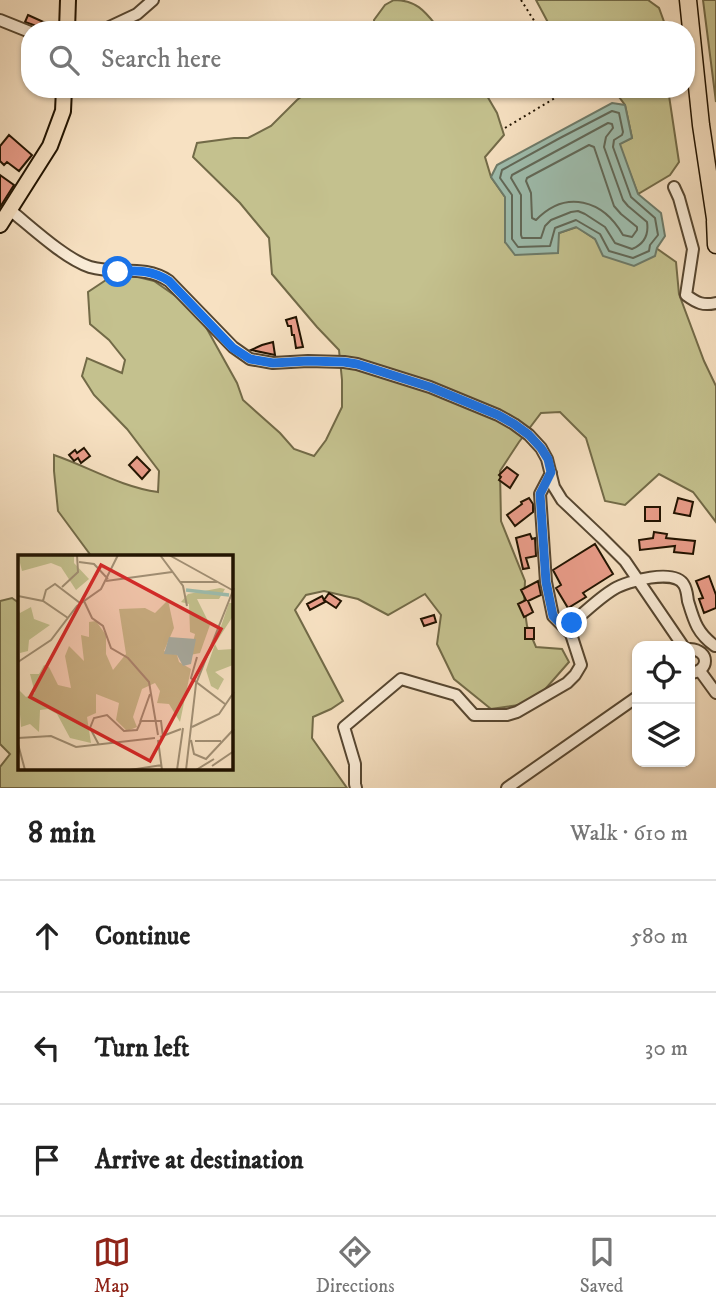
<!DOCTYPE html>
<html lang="en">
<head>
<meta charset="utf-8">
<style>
  :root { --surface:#fff; --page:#f2f2f2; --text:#222; --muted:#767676; --line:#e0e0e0; --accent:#8f2418 }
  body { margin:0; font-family:"IM FELL DW Pica",serif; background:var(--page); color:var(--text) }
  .controls { position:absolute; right:21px; bottom:21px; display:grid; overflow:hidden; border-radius:14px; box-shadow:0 2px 5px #0004 }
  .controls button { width:63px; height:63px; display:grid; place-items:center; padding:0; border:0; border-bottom:2px solid var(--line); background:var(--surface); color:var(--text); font:35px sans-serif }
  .stop { position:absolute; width:21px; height:21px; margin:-16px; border:5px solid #1a73e8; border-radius:50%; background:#fff }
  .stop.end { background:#1a73e8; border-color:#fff; box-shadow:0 2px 7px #0008 }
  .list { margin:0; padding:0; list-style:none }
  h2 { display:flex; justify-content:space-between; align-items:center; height:91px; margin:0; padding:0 28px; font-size:30px }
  h2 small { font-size:23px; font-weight:400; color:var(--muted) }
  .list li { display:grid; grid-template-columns:46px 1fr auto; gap:21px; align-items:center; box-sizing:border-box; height:112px; padding:0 28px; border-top:2px solid var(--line) }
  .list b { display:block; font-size:26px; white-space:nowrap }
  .list em { font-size:23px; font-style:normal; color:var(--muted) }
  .icon { flex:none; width:38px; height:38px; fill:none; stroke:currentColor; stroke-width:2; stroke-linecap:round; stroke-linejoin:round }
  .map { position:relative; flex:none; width:716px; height:788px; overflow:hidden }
  .search { position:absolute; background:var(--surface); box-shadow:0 2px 5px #0004; left:21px; right:21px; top:21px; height:77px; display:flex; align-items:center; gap:18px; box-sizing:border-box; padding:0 24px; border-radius:28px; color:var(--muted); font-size:26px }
  .sheet { height:427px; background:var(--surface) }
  nav { display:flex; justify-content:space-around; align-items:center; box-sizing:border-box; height:98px; border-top:2px solid var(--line); background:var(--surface); font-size:19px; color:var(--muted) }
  nav a { display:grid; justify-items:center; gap:4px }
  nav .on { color:var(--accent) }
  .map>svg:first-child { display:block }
</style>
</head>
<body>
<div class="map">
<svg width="716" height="788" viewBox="0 0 716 788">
  <rect width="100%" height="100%" fill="#f7e1c2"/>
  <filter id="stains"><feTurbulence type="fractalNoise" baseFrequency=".00286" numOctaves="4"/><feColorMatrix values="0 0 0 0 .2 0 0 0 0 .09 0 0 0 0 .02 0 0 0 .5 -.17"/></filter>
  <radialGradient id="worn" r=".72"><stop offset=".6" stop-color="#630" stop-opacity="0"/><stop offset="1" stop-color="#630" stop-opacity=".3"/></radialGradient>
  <path fill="#c4c18e" stroke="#726a47" stroke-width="2" d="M394,0C418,0 426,13 440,30H375L374,20L385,5Z
    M536,0H648L659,8L667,30H552Z
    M703,0H716V102Z
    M361,89H483L497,113L504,135L485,157L491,177L505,197V242L559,233L577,227L595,239L656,248L676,262L679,294L704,361L716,386V522L693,492L659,474L625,505L605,501L586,438L560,412L541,413L519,442L500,471L501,521L525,581L524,605L527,626L536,647L562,649L569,662L533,703L491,709L454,679L437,644L441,615L425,594L388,615L358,599L324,591L306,595L295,610L343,701L331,709L313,717L312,738L347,788H0V767L10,754L0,744V601L12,598L19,603V769H231V557H92L58,511L54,471V455C89,467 121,487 158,492L159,471L127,429L94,395L82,376L87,358L122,373L125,360L109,340L90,324L88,292L118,272L154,281L197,311L237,383L243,400L280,433L294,449L314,456L326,440L342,407V380L339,350L317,327L272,274L269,238L240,203L193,157L197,143L234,138H248L271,126L297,100L310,90L335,96Z
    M613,89H668L679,162L670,175L638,194L619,144L632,138L625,105Z"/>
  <path fill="#9ebeaf" stroke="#6c7a69" stroke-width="2" d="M612,103L625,105L632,138L620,144L638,194L661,213L665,236L657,248L655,256L634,266L603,256L595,239L576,227L559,233L558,253L515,255L505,242V197L491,177L497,165Z"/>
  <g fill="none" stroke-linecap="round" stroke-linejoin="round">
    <path stroke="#606858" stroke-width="2" d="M612,111L619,113L623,132L622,135L614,140L613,147L631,197L655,218L658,235L650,245L649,251L633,258L609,251L600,234L576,220L555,228L550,246L518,247L512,239V195L500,178L502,170L560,138Z
      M608,123L612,124L613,128L606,137L604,147L623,200L628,206L647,222C649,235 644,244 632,249L615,243L605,227L585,214L578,211L571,212L551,220L545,226L541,238H522L521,235V195L511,178L512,175Z
      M589,145L594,147L614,206L621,214L637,227V230L632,237L623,235C603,200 566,189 536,220L532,218L531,193L526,181L527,178Z"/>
  </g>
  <path fill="#ea9d8a" stroke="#211300" stroke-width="2" d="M28,15L48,24L45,30H39L34,25L25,22Z
    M9,135L32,155L19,171L7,162L4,165L0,161V146Z
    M0,175L14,185L0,207Z
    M296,317L303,347L296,348L294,335H292L291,326H288L286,320Z
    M273,342L275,355L251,350L262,345Z
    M84,448L90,456L81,463L78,458L74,461L69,455L75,450L77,453Z
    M137,457L150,470L142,479L129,465Z
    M507,467L518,475L510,488L499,480L501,477L499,475Z
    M529,498L533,504V512L515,526L507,515L522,504L521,502Z
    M678,498L693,502L690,516L674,513Z
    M645,507H660V521H645Z
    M654,532L667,534L666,538L695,541L693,554L674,552L675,546L640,550L639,540L653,538Z
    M530,534L532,539L535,538L536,556L526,558L529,568L523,569L516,538Z
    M595,544L613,574L583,593L586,597L568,608L556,588L561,585L553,570Z
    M709,576L716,595V608L704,613L699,599L703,598L696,581Z
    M538,581L541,595L528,601L533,612L524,617L518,604L526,600L521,590Z
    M329,593L341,601L336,608L324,600Z
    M322,596L325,602L310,610L307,604Z
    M434,615L436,622L424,626L421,619Z
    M525,628H534V639H525Z"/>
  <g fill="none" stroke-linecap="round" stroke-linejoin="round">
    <g stroke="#564630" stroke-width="14">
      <path id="minor" d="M0,20L30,32
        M103,30L137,14L153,0
        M674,187L679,198L693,249L686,295C697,303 703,306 716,303
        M10,210C30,226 65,259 90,267C117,275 144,264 169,281L233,347L250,359L273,363L308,361L344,362L357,364L430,387L498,415L514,424L529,435L541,448L547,459L554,487L562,500L601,537L625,561L683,646
        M551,473L540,494L546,582L553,616L571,634
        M690,649C710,650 710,672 690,673
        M700,671L716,693
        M356,788L355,784V764L344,727L401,679L456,695L474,715H507L517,712L567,683L575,675L581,665L571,634L572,623C585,612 599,598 614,589C627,581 675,568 684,585C687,590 687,595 688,601C694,621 697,633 715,646
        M507,788L637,697"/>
    </g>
    <g stroke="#211300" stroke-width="18">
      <path id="major" d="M67,30L68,0
        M0,225L50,146L63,111L64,89"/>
    </g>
    <g stroke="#211300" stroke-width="19">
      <path id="highway" d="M688,0L701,125L716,225
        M715,221L716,245"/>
    </g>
    <path stroke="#211300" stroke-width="2" stroke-dasharray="2 3.5" stroke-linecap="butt" d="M521,0L540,30
      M505,128L570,89"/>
    <use href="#minor" stroke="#faecd7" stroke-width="10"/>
    <use href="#major" stroke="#f7e1c2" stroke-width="14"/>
    <use href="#highway" stroke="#f7e1c2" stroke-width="16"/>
  </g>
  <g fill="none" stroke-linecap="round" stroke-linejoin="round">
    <path stroke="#1a73e8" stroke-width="9" d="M118,272C137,270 152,270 169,281L233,348L250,359L273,363L308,361L344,362L357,364L430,387L498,415L514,424L529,435L541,448L548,459L551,472L540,494L546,582L553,616L571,634L572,623"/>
  </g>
  <g transform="translate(18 555)">
    <rect width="215" height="215" fill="#f7e1c2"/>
    <path d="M0,0H56V8L71,24L58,35L43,12L33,8L4,16ZM202,33L207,34L201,44H179L192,70L182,98L172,100L177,79L172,77L171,49L163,47L170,39ZM150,45L156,73L146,96L159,100L161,107L173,114L162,167L151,149L139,148L142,136L137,128L124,134L115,162L119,172L109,176L98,165L101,148L78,139V158L69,162L73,188L52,183L39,159L30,154L22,155L21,177L12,169L3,172L0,134L8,142L17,138L12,119H21L26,110L31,112L40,130L53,133L47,101L51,91L66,106L63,80L71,82V67L78,66L88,80V99L95,115L108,99L101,54L127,53L137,58ZM211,48H216L215,61L197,89L200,95L215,94V110L197,117L206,124L200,135L193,131L188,115ZM13,52L16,64L32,70L11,85L10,96L2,98L0,54L2,58Z" fill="#c4c18e"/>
    <path d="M151,82L178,84L173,109L165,111L159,100L146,99Z" fill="#9ebeaf"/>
    <path fill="none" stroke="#9ebeaf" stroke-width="3.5" d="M168,35L211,40"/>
    <path fill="none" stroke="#a18f74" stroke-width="2" d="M142,0L165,31L169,51M151,0L216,36M61,7L76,9L90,24M88,26L154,17M162,27H199M44,32L60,17L59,0M0,41L25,46L50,63M25,46L28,35L37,29L62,48M66,46L74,63L85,71L93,93L110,103L131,127L140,180M179,102L173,123L207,149M0,107L33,85L59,51L83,34L100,0M122,167L132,139M174,172L201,159L216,137M142,182L163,174M0,183L33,181L58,192L137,183M140,185L144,215M173,185L176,199L188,204L216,174M177,186H203M0,189L7,215M81,190L72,173L76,163L89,160L106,176L119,175L123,166H143L145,182M194,211L216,196M112,215L144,210M159,215L165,173M168,215L178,129L216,33M178,215L196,204"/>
    <path fill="#d62828" fill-opacity="0.15" stroke="#d62828" stroke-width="3.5" d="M83,10L203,74L132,206L12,142Z"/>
    <rect width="215" height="215" fill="none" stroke="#211300" stroke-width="3.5"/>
  </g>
  <rect width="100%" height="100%" filter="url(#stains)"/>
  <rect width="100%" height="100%" fill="url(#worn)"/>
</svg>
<div class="controls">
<button><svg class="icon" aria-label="locate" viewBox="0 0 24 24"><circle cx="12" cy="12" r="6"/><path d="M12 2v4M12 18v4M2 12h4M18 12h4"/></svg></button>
<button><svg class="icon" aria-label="layers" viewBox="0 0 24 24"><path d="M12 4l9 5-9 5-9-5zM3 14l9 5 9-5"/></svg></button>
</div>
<div class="stop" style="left:118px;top:272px"></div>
<div class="stop end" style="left:572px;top:623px"></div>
<div class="search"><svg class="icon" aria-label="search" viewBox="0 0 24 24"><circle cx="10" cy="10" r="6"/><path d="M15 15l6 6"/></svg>Search here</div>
</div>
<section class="sheet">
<h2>8 min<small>Walk · 610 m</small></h2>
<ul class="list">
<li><svg class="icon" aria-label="ahead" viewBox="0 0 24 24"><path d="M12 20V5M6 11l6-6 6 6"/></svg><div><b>Continue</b></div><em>580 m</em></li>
<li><svg class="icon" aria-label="left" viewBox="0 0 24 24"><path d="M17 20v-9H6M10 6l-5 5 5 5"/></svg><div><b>Turn left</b></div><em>30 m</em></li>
<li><svg class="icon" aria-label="arrive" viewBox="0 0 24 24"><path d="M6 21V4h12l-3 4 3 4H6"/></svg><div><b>Arrive at destination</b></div></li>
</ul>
</section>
<nav>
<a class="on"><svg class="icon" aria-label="map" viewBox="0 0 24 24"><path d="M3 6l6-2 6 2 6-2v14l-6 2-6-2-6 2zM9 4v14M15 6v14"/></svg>Map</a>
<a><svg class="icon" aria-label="directions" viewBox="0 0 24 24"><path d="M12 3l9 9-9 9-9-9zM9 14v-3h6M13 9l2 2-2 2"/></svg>Directions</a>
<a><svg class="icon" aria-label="saved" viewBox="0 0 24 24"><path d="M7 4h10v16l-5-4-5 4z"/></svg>Saved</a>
</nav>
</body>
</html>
